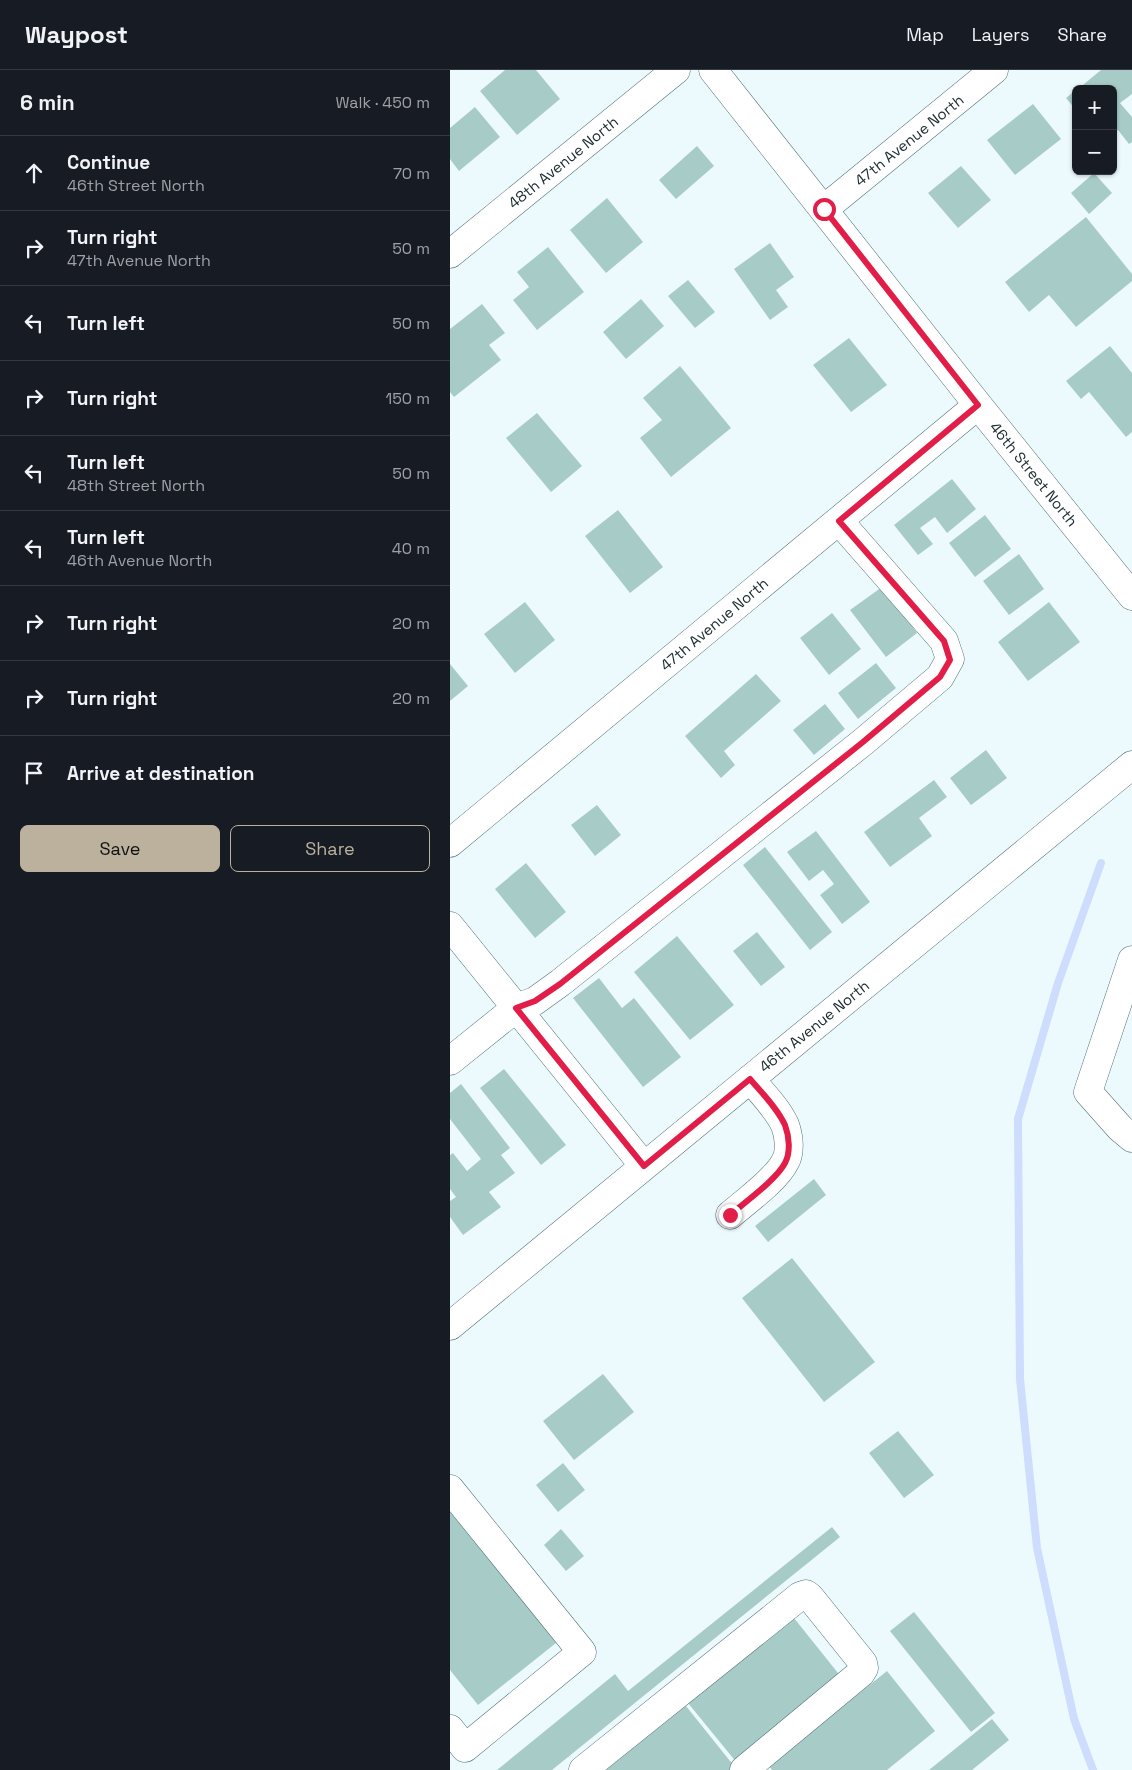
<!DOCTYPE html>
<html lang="en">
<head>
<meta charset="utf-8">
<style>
  :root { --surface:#171b24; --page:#20242c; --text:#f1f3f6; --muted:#9ea1a6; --line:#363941; --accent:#bbb19d }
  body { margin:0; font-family:"Space Grotesk",sans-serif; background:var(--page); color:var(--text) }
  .controls { position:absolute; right:15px; top:15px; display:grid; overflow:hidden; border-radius:8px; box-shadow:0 1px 4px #0004 }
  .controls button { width:45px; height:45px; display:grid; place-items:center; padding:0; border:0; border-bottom:1px solid var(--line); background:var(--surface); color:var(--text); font:25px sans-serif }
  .stop { position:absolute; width:15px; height:15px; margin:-11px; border:4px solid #e11d48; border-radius:50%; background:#fff }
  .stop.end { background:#e11d48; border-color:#fff; box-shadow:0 1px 5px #0008 }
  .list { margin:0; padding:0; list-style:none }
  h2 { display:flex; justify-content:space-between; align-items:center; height:65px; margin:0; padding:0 20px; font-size:21px }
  h2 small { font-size:16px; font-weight:400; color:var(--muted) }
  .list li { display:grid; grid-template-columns:32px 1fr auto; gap:15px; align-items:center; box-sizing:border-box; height:75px; padding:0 20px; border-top:1px solid var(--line) }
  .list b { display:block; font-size:19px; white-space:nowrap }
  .list p { margin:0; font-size:16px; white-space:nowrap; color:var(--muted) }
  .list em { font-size:16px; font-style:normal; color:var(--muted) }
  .actions { display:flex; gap:10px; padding:15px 20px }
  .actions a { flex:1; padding:11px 0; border:1px solid var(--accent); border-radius:8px; text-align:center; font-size:18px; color:var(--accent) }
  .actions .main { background:var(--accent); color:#111 }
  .icon { flex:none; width:28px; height:28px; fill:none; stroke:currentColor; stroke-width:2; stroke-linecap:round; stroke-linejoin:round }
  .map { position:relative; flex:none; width:682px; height:1700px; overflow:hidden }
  header { display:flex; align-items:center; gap:30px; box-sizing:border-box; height:70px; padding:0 25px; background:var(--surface); border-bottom:1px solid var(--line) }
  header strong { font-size:24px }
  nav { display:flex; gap:28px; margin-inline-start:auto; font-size:18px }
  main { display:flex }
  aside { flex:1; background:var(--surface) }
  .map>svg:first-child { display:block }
</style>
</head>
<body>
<header>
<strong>Waypost</strong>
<nav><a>Map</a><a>Layers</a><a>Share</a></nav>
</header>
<main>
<aside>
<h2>6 min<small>Walk · 450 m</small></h2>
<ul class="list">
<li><svg class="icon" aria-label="ahead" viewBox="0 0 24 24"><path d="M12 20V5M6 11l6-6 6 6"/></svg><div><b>Continue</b><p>46th Street North</p></div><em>70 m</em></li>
<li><svg class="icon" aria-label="right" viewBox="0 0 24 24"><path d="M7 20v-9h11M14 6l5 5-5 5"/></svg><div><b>Turn right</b><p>47th Avenue North</p></div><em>50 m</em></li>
<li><svg class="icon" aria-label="left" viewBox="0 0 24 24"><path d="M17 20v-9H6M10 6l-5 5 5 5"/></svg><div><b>Turn left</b></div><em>50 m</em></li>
<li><svg class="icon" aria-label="right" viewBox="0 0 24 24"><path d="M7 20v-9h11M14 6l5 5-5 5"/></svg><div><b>Turn right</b></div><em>150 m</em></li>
<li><svg class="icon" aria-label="left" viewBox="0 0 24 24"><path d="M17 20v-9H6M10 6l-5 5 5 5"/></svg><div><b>Turn left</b><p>48th Street North</p></div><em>50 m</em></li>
<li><svg class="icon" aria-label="left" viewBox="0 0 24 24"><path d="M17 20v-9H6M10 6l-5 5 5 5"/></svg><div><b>Turn left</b><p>46th Avenue North</p></div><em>40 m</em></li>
<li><svg class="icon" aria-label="right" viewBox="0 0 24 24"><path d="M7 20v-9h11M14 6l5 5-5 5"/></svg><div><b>Turn right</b></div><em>20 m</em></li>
<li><svg class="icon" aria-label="right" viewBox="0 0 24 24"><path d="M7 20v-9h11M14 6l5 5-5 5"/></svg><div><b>Turn right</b></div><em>20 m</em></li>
<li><svg class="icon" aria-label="arrive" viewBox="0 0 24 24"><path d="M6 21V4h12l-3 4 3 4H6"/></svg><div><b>Arrive at destination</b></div></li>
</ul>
<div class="actions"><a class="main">Save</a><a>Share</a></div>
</aside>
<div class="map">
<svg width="682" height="1700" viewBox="0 0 682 1700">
  <rect width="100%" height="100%" fill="#ecfafe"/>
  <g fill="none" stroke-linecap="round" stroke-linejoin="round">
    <path stroke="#cedcfe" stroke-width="8" d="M643,1700L624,1649L587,1478L570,1309L568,1049L608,913L651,793"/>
  </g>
  <path fill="#a7ccc8" d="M55,0H86L110,29L67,65L30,21Z
    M651,0H682V24L670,33L682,47V72L679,74L668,60L663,63V19H628Z
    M626,20V40L616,28Z
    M583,34L611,69L565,105L537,70Z
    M25,37L50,67L9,101L0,89V58Z
    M247,76L264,96L226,129L209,110Z
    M511,96L541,130L508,158L478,123Z
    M644,103L662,123L639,144L621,123Z
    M157,128L193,172L156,203L120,160Z
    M636,147L682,204V211L626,257L599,225L579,242L555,212Z
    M320,173L344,207L326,220L338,237L320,250L284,199Z
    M98,177L134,222L87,260L63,230L79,217L67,202Z
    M238,210L265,242L245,258L218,226Z
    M191,229L214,256L176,289L153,262Z
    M32,234L55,263L39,275L51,290L4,327L0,322V259Z
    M399,268L437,315L401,342L363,295Z
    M660,276L682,303V362L676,367L639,322L631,329L616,311Z
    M230,296L281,358L221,407L190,368L212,350L193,328Z
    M87,343L132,396L101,422L56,368Z
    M502,409L526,439L497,463L485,447L470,458L483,474L468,485L444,455Z
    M168,440L213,497L180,523L135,466Z
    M535,445L561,479L525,507L499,473Z
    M569,484L594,519L559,545L533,511Z
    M432,517L467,563L436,587L400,540Z
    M75,532L105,570L65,603L34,564Z
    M599,532L630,572L578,611L548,572Z
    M382,543L411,579L379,605L350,568Z
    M426,593L446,618L408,649L388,623Z
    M0,594L18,616L0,631Z
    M306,604L331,631L274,681L285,695L271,708L235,666Z
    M375,634L395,659L364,685L343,660Z
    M536,680L557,708L521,735L500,708Z
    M484,710L497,727L469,748L482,766L440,797L414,762Z
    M147,735L171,765L145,786L121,755Z
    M366,761L420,832L392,854L370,825L384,814L373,800L359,811L337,782Z
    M315,777L382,862L360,880L293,795Z
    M76,793L116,842L85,868L45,819Z
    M307,862L335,897L311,916L283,881Z
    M227,866L284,935L240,970L184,902Z
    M149,908L172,938L184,928L231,987L193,1017L123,928Z
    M54,999L116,1075L91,1095L30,1018Z
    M11,1014L60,1078L51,1085L65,1103L39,1122L51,1137L13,1165L0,1147V1131L6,1127L0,1119V1085L3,1083L17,1101L31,1089L0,1049V1023Z
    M364,1109L376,1125L318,1172L305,1156Z
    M342,1188L425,1292L374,1332L292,1228Z
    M153,1304L184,1342L124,1390L93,1351Z
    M448,1361L484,1405L454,1428L419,1383Z
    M113,1393L135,1420L108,1442L86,1415Z
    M0,1438L106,1573L28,1635L0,1600Z
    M382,1457L390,1467L102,1700H47L165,1604L178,1621Z
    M111,1459L134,1486L116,1501L94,1475Z
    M464,1542L545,1643L521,1662L440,1561Z
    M344,1548L392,1608L287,1693L238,1633Z
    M437,1601L485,1661L437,1700H322L319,1696Z
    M236,1636L284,1696L279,1700H156Z
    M542,1649L559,1670L522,1700H479Z"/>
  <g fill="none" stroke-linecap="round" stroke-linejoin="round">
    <g stroke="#507179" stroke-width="29">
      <path id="minor" d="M263,0L528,335L682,526
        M374,139L544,0
        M0,184L226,0
        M0,773L528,335
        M0,856L194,1096
        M682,890L638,1022L670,1058L682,1068
        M0,991L66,938L85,931L110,913L413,672L490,607L500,589L494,571L389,451
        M280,1145C295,1132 326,1110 335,1092C341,1082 339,1066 335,1055C327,1038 312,1023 300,1009
        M0,1256L682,695
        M0,1419L132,1582L15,1678L0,1659
        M133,1700L350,1526L356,1524L360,1527L413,1593L414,1598L411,1603L294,1700"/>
    </g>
    <use href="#minor" stroke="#fff" stroke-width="28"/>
  </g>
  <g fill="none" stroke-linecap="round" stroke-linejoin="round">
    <path stroke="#e11d48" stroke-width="6" d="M280,1145C295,1132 326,1110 335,1093C341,1082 339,1066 335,1055C327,1038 312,1023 300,1009L194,1096L66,938L85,931L110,914L413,672L490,607L500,590L494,571L389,451L528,335L374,139"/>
  </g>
  <g text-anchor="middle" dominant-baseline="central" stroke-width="4" stroke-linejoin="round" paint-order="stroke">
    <g font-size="15" fill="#202e32" stroke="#fff">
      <text transform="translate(459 70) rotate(-39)">47th Avenue North</text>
      <text transform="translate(113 92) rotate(-39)">48th Avenue North</text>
      <text transform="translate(584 404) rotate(51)">46th Street North</text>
      <text transform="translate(264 554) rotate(-40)">47th Avenue North</text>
      <text transform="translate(364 956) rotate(-39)">46th Avenue North</text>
    </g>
  </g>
</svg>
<div class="controls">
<button>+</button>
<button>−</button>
</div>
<div class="stop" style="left:374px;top:139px"></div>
<div class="stop end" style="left:280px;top:1145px"></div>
</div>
</main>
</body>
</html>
